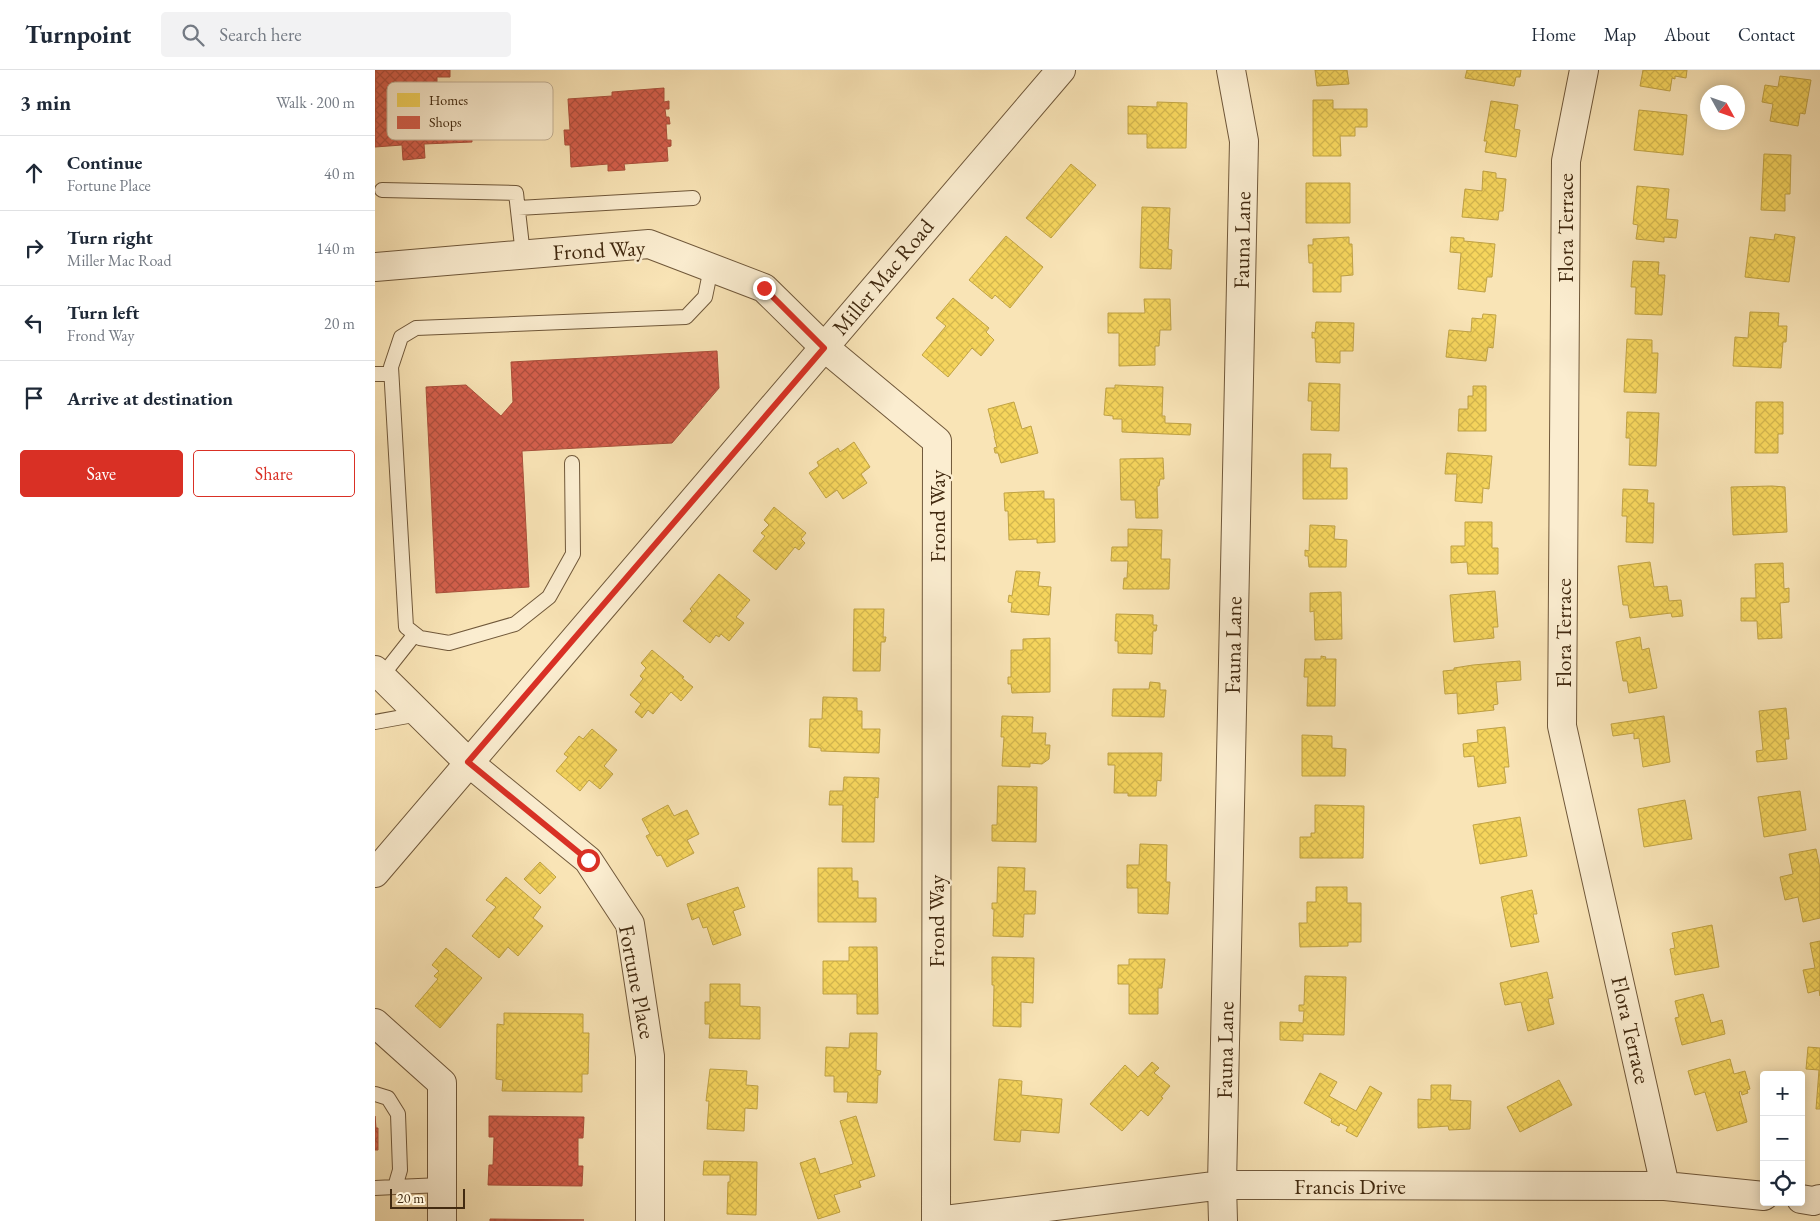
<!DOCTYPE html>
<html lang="en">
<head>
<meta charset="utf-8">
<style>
  :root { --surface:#fff; --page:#f2f2f3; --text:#1f2937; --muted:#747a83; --line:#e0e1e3; --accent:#d93025 }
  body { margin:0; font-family:"EB Garamond",serif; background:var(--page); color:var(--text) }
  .controls { position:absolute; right:15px; bottom:15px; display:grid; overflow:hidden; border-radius:5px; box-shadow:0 2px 12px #0003 }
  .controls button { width:45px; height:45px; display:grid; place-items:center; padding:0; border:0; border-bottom:1px solid var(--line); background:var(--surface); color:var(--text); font:25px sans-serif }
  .compass { position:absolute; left:1325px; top:15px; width:45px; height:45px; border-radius:50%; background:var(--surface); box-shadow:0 2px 12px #0003; rotate:130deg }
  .scale { position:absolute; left:15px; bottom:12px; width:75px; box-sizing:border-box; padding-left:5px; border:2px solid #422a10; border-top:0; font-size:14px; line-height:18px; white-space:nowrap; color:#422a10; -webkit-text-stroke:4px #fbedd0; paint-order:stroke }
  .stop { position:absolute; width:15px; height:15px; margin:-11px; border:4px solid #d93025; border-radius:50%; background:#fff }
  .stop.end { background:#d93025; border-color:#fff; box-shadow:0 1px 5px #0008 }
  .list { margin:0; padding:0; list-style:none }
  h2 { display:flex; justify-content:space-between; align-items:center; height:65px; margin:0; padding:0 20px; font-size:21px }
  h2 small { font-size:16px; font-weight:400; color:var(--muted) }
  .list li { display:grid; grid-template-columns:32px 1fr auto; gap:15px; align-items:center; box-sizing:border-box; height:75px; padding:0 20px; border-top:1px solid var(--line) }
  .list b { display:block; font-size:19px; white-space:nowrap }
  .list p { margin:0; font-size:16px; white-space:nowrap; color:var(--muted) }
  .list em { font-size:16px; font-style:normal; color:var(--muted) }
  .actions { display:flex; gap:10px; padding:15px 20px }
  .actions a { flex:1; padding:11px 0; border:1px solid var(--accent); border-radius:5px; text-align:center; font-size:18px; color:var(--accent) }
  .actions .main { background:var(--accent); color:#fff }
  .icon { flex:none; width:28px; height:28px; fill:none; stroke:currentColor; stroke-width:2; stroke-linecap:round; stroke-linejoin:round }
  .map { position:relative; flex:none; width:1445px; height:1151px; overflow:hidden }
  header { display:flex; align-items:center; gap:30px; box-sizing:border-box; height:70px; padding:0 25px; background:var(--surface); border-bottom:1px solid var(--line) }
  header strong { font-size:24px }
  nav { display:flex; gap:28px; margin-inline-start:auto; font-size:18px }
  .search { width:350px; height:45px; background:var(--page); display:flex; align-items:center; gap:12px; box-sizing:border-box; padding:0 18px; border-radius:5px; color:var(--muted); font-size:19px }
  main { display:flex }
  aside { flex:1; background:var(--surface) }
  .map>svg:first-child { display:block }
</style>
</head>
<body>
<header>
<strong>Turnpoint</strong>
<div class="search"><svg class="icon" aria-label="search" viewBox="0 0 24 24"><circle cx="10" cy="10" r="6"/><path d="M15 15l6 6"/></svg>Search here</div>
<nav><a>Home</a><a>Map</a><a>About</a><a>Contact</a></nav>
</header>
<main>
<aside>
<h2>3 min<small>Walk · 200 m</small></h2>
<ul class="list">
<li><svg class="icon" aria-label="ahead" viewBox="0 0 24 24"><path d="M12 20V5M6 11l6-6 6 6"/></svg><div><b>Continue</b><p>Fortune Place</p></div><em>40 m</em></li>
<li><svg class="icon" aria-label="right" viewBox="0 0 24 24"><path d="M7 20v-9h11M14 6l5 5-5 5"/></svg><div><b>Turn right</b><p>Miller Mac Road</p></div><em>140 m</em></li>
<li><svg class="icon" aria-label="left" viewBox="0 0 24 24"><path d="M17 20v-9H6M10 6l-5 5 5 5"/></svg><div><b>Turn left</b><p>Frond Way</p></div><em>20 m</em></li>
<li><svg class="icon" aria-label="arrive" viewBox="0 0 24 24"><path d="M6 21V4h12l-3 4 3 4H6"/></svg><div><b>Arrive at destination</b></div></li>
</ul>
<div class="actions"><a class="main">Save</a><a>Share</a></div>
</aside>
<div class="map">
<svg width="1445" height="1151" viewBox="0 0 1445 1151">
  <defs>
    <pattern id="homes-cross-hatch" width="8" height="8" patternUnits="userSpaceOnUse" patternTransform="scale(1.25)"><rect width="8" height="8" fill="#f6d55c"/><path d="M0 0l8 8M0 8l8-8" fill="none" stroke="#d4b74f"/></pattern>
    <pattern id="shops-cross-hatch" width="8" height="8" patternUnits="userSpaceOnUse" patternTransform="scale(1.25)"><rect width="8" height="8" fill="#d6604d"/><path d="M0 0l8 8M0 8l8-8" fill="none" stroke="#af4f3f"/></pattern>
  </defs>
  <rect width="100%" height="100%" fill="#f9e4b6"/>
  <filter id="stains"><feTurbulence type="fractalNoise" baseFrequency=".004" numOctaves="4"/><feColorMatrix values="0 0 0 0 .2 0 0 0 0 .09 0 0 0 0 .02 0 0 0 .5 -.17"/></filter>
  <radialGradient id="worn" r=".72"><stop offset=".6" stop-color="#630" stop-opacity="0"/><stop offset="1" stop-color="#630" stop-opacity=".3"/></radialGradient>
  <path fill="url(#homes-cross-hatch)" stroke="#c0a245" d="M940,0H972L974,14L942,16Z
    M1092,0H1146L1145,7H1141L1139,16L1090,8Z
    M1268,0H1312L1311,8L1300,6V9L1297,8L1295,21L1265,16Z
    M1405,6L1436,10L1430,44L1425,43L1423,56L1395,51L1398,34L1387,32L1390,15L1403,17Z
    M938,30H958V39H992V57H980V66H965L966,86H938Z
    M1116,31L1143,35L1139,59L1145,60L1141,87L1110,82L1112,71H1109Z
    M782,32L812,33L811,78H772V64H753V36L782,37Z
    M1264,40L1312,45L1308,85L1259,80Z
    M1389,84L1416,85L1415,124H1410V141L1386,140Z
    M696,94L721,115L676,168L651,148Z
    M1108,101L1121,103V108L1131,109L1128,141H1124L1123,150L1087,147L1090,119L1107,121Z
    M931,113H975V153H931Z
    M1262,116L1294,119L1291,149L1303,150L1301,168L1289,167V172L1261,169L1263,155L1258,154Z
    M767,137L795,138L793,179L797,180L796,199L765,198Z
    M1400,164L1420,167L1414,212L1370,207L1375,167L1399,170Z
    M631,166L668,197L635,238L620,225L617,229L594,210Z
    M974,167V174H977L978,205L966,206V222H938V193H934L933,175H938V169Z
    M1076,167L1089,168V171L1120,174L1117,207H1112L1110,222L1083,219L1086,183L1075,182Z
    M1258,191L1284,192L1283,205H1290L1287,245L1260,244L1261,217H1256Z
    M578,228L614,258L611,262L619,270L606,286L597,278L573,307L547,285L571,256L561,248Z
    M769,229H795L796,260H785L784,276H780V295L744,296V263H733V243H770Z
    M1375,242L1404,243L1403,256H1412L1411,272H1408L1406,298L1358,296L1360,267L1373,268Z
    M1108,244L1121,245L1118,278L1113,277L1111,291L1071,287L1074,260L1096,262L1097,248L1107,249Z
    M941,252L979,253L978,281H965V293L941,292L940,268H937V262L940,263Z
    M1252,269L1277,270V283H1283L1281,323L1249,322Z
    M934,313L965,314L964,361L936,360L937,331H933Z
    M740,315L788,317L787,346H790V353L816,354L815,365L747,362V349H738V346L729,345L731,318H740Z
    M1098,316H1111V361H1083L1084,339H1093V326H1098Z
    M639,332L647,359L656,356L663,383L626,393L623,383H620L619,378L622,377L619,366H620L613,339Z
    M1381,332H1408V364H1403V383H1380Z
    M1252,342L1284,343L1281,396L1254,395L1255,368H1251Z
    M479,372L495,397L486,404L492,413L468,429L462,420L451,428L434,403L444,396L442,392L463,378L465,382Z
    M1072,383L1117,386L1114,419L1108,418L1107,433L1080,431L1082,404H1070Z
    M928,384H956L955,398H972V429H928Z
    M788,388L789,409H785L784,416H782L783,448H761L760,430H746L745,389Z
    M1397,416L1410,417L1412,462L1358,465L1356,417Z
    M1248,419L1273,420L1272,433H1279L1278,473L1251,472L1252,446H1247Z
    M669,421V429H679L680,472L662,473V469L634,470L633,441H630L629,423Z
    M399,437L431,463L426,469L430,473L424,480L420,477L401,500L378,481L390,466L386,463L394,455L389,450Z
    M1090,452H1117V478H1123V504H1093L1092,492L1076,493V476H1090Z
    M935,455L960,456L959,469L972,470L971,497H934L933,486H930V480L934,481Z
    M753,459L787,460L786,489H795L794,519H748L749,508H752L753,491H736L737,477H753Z
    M1275,492L1279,517L1292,516L1294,531L1306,530L1308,546L1297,547L1296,543L1255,548L1253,535H1248L1243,496Z
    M1408,493L1409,519L1414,518V532L1405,533L1407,568L1383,569L1382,551H1366V528H1381L1380,494Z
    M641,501L665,502L663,516L676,517L674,545L636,542L637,533L633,532L634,525L637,526Z
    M344,504L375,530L361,547L369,553L354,571L346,564L344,567L341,565L335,573L308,551L317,541L315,539Z
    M1120,521L1123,557H1118L1119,568L1079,572L1075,525Z
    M966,522L967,569L940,570L939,541L935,542V523Z
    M479,539H509L508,567H511L510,572H506L505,601H478Z
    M741,544L778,545V555H782L781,561H778L777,584L743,583V571H740Z
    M1265,567L1267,580L1274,578L1282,618L1254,623L1252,611H1248L1241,572Z
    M675,568V622L637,623L636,614H633V607H636V580H648V569Z
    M277,580L309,607L307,608L318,617L306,631L296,622L278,644L273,640L267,648L260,642L266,634L255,625L268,609L265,606L271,598L266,593Z
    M946,586L951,587L950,589H961L960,636H932L933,607H929L930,589H946Z
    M1145,591L1146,610L1121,612L1123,634L1118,635L1119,640L1083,644L1082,623L1070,624L1068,601L1079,600V598L1098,595Z
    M775,612L785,613V620H791L789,647L737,646L738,619H774Z
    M448,627L482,628V641H487V659H505L504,683L446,681V678L434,677L435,649H447Z
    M1411,638L1414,669H1410L1412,689L1382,692L1381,681L1388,680L1384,641Z
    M627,646L658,647L657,663H671L670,675H675L674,689L667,694L655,693V697L627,696L629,667H626Z
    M1289,646L1295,692L1268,697L1264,668L1259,669V663L1238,666L1236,654Z
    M1130,657L1134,697H1129L1131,713L1103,717L1099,686L1089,687L1088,674L1103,672L1102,660Z
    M217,659L242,680L229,696L238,704L225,719L214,710L205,721L181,701L193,687L189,684L204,666L208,669Z
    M927,665L957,666V678L971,679L970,706H927Z
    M733,683H787L786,711L782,710L781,726H753V723H739L740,695H733Z
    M469,707L504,708L503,728L500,727L499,772H467L468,735H454L455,721H468Z
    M623,716L662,717L661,772L617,771V755H622Z
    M1425,721L1431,760L1389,767L1383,727Z
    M1310,730L1317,769L1269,777L1263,739Z
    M293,735L299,746L312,740L324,764L312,770L319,783L292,797L286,785L282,786L271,766L275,764L267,749Z
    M940,735L989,736L988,788H925V767H936V763H940Z
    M1145,747L1152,786L1105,794L1098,755Z
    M765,774L792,775L791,812H795L793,844L763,843V818H752V795H764Z
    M1441,779L1445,798V848L1428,852L1423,827L1410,830L1405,807L1418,804L1414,784Z
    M165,792L181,807L165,824L149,809Z
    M623,797L650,798L649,821H661L660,844H649L648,867L618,866L619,839H617V833H622Z
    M443,798H477V811H483V828H501V852H443Z
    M131,807L166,837L158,848L168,856L143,886L133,877L124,888L97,866L121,837L111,830Z
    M363,817L370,837L358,841L366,865L338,875L332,857L328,858L324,847L317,850L312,834Z
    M941,817H972V833H986V872H973V876L925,877L924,853H932V832H941Z
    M1157,820L1162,844H1158L1164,872L1136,877L1126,827Z
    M1337,855L1344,897L1300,905L1295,879L1300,878L1297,863Z
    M1445,871V926L1444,920L1433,923L1428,900L1440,898L1435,873Z
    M474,877H502L503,944H482V924H448V891H474Z
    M71,878L107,908L65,958L40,936L63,909L59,906L64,901L57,895Z
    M617,887L659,888L658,933L646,932V957L618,956L619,915H617Z
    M754,889H790L787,918H783V944H754V914H743V895H754Z
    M1172,902L1178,928L1173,929L1179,954L1153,961L1146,932L1130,935L1125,913Z
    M930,906L971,907L969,965L928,964V971L905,970V952L928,953L929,941H924V935H929Z
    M335,914H365V936L385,937V969L334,968L335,954H330V932H335Z
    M1328,924L1336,953L1347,950L1350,964L1307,975L1300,948L1304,947L1300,931Z
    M129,943L208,944V963H214L213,1004H207V1022L127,1021L128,1010L121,1009L122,954L129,955Z
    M475,963H502L501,1000L506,1001L505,1005H503L502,1033L472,1032L473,1022H459V1006H450L451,977L474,978Z
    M1433,977L1445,978V1039H1441L1444,1000L1431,999Z
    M1355,989L1359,1004L1370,1001L1375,1019L1372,1020L1373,1023L1367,1025L1366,1021L1364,1022L1372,1052L1342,1061L1330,1022L1320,1025L1313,1001Z
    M777,992L784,998L779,1003L795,1016L786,1027L788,1028L773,1046L766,1040L747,1061L715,1034L750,995L763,1007Z
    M335,999L372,1001L371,1015L383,1016L382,1039L370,1038L369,1061L332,1059L334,1031H331Z
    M945,1003L962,1012L954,1026L981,1041L995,1016L1007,1023L982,1067L971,1061L973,1057L965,1053L964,1056L956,1052L957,1049L929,1033Z
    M624,1009L647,1011L646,1025L687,1029L684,1063L646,1060L645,1072L619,1070Z
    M1184,1010L1197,1035L1145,1062L1132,1037Z
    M1056,1015H1076L1075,1030L1096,1031L1095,1059L1074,1060L1073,1056L1043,1058V1029L1056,1030Z
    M481,1046L500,1106L484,1111L486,1117L459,1125L465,1142L443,1149L425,1093L440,1088L445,1104L478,1094L465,1051Z
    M329,1091L382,1092L381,1145L352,1144L353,1112H355V1105H328Z"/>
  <path fill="url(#shops-cross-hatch)" stroke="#aa503b" d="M0,0H75V7H62V23L95,21L97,72L49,74L50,88L28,90L27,75L0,77Z
    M289,18V32L294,31V39H290L291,47H294L295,54H291L292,70H296V76L292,77L293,91L249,94L250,100L233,101V94L196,97L195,75H190L189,60H195L193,29L237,26V22Z
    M342,281L344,318L297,373L147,381L154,517L61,523L51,317L91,315L126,346L138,332L136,292Z
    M0,1046L1,1058H3V1080H0Z
    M114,1046L209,1047L208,1068H203V1096H208L207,1116L113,1115L114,1095H118L119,1067H114Z
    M115,1149L209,1150L115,1151Z"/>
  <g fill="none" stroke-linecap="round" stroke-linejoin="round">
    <g stroke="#70583a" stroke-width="16">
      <path id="service" d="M7,120L141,123L148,185
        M143,138L318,128
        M0,304H16
        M197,393L198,484L174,527L140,554L74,573L45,568L31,557L16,297L26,267L41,258L311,247L330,227L336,198
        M6,607L40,564
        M0,652L44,644
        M0,1024L13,1028L23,1044L25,1100L20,1117L0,1118
        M20,1117L67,1115"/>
    </g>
    <g stroke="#70583a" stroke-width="30">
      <path id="minor" d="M1209,0L1191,91L1187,656L1290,1116
        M0,197L274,174L389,218L449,277L562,371L561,1151
        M0,600L93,692L213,790L255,854L275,986V1151
        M0,953L67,1013V1151
        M1426,1129L1438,1131L1445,1129
        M562,1151L847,1115L1290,1116L1389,1126
        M848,1151L847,1115L869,71L856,0"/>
    </g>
    <g stroke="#70583a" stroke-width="30">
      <path id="tertiary" d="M0,803L686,0"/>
    </g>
    <use href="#service" stroke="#fbedd0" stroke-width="14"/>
    <use href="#minor" stroke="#fbedd0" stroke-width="28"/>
    <use href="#tertiary" stroke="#fbedd0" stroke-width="28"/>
  </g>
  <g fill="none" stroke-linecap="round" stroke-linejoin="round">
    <path stroke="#d93025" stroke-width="6" d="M213,790L93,692L449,278L389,218"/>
  </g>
  <g text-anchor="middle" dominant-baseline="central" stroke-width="5" stroke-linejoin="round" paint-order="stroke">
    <g font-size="22" fill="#422a10" stroke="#fbedd0">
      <text transform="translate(1190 158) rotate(-90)">Flora Terrace</text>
      <text transform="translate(867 170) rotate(-89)">Fauna Lane</text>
      <text transform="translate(224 180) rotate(-3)">Frond Way</text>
      <text transform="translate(508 207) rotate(-50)">Miller Mac Road</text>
      <text transform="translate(562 446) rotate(-90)">Frond Way</text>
      <text transform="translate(1188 563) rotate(-90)">Flora Terrace</text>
      <text transform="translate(858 575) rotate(-89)">Fauna Lane</text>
      <text transform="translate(561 851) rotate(-90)">Frond Way</text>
      <text transform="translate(262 912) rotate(79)">Fortune Place</text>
      <text transform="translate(1256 960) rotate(77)">Flora Terrace</text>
      <text transform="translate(850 980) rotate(-89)">Fauna Lane</text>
      <text x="975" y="1116">Francis Drive</text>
    </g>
  </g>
  <rect x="12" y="12" width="166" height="58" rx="8" fill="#fbedd0" stroke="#c4b296" stroke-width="1"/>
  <rect x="22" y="23" width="23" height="14" fill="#f6d55c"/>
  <rect x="22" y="46" width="23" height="13" fill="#d6604d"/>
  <g font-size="14" fill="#422a10">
    <text x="54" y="35">Homes</text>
    <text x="54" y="57">Shops</text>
  </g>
  <rect width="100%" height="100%" filter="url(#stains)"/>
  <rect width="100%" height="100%" fill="url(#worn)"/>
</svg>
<div class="controls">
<button>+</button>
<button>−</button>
<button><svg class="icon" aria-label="locate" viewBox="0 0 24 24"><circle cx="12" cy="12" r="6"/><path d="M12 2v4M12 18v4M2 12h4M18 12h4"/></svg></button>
</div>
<svg class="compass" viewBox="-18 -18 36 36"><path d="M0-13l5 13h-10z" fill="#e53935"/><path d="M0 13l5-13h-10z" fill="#747a83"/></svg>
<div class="scale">20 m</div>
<div class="stop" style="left:213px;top:790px"></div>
<div class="stop end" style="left:389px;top:218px"></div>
</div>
</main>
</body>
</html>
